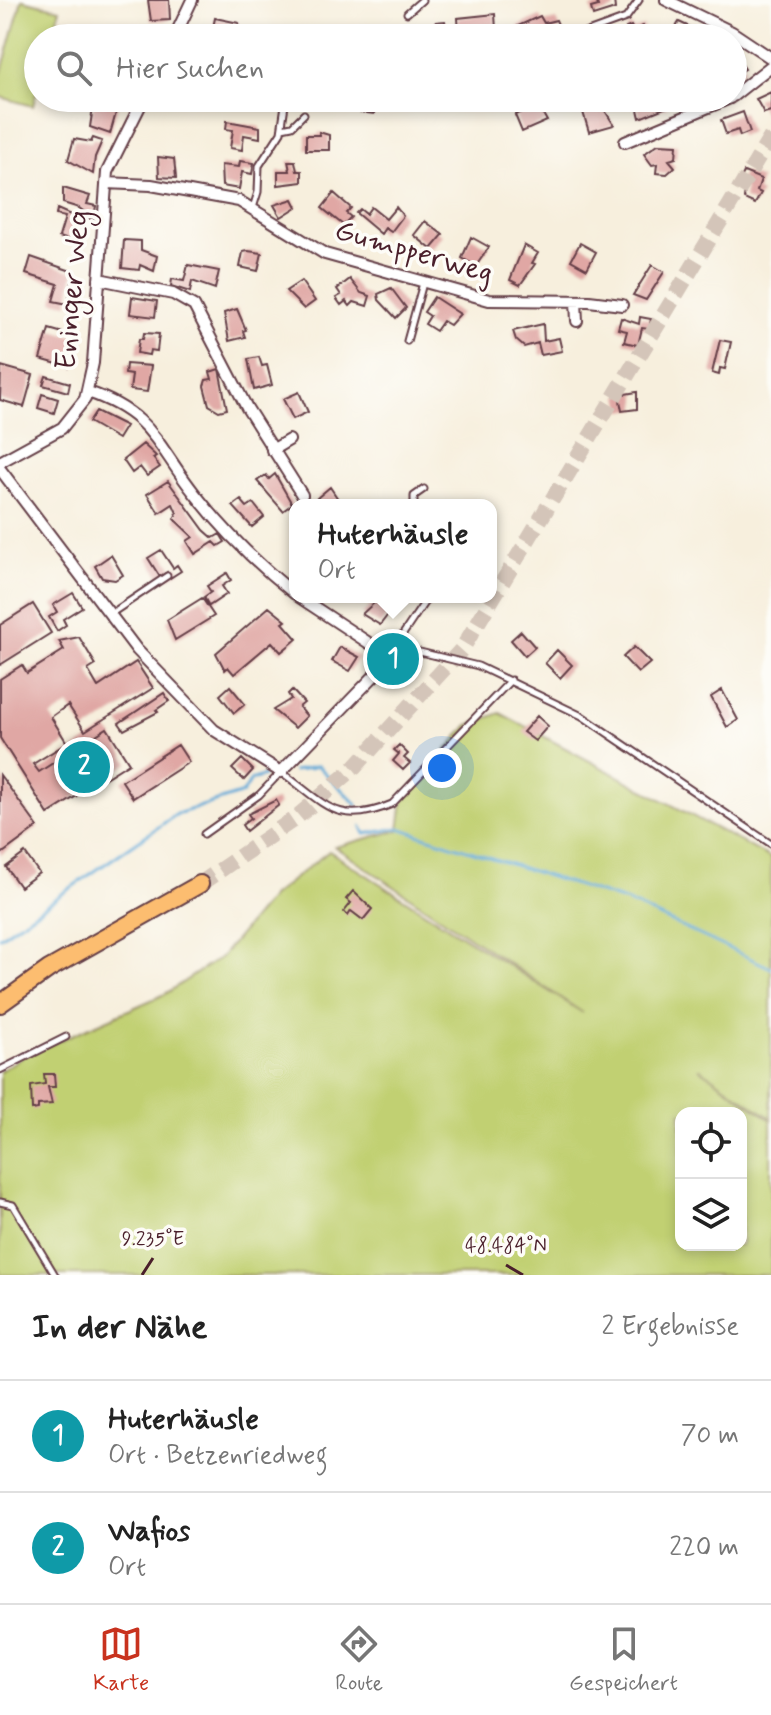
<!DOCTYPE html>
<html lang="de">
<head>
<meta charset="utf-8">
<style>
  :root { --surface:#fff; --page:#f6f6f6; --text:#222; --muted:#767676; --line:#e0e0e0; --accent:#c8321e }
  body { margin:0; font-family:Mynerve,sans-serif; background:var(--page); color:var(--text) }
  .controls { position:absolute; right:24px; bottom:24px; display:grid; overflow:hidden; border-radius:16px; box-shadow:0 4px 12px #0003 }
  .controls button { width:72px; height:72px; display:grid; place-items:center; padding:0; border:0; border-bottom:2px solid var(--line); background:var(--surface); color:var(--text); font:40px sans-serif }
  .you { position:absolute; left:442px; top:768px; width:28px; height:28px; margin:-20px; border:6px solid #fff; border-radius:50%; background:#1a73e8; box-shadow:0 0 0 12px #1a73e833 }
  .badge { display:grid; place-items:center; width:52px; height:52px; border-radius:50%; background:var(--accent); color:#fff; font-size:26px; font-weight:700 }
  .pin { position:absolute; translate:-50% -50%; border:4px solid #fff; box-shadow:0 2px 8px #0006 }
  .popup { position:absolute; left:289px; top:499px; width:208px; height:104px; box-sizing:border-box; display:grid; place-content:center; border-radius:16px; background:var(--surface); filter:drop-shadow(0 2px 6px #0005); font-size:26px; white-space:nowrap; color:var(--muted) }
  .popup b { font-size:30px; color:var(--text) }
  .popup::after { content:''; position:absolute; left:50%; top:100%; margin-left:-16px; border:16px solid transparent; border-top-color:var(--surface) }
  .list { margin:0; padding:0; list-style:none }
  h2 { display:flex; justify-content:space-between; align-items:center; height:104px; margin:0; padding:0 32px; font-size:34px }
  h2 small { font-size:26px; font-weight:400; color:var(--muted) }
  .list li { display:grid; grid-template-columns:52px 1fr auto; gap:24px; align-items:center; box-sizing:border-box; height:112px; padding:0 32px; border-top:2px solid var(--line) }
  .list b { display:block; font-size:30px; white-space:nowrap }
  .list p { margin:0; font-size:26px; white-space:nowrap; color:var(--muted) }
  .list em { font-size:26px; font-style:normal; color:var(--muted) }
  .icon { flex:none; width:44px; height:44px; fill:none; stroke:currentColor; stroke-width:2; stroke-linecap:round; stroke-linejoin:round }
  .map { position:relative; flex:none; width:771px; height:1275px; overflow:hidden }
  .search { position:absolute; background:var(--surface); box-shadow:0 4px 12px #0003; left:24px; right:24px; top:24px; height:88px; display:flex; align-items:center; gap:20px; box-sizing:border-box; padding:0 28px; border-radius:44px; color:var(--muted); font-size:30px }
  .sheet { height:328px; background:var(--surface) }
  nav { display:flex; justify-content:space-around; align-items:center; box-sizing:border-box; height:112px; border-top:2px solid var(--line); background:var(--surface); font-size:22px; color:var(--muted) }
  nav a { display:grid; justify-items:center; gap:4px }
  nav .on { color:var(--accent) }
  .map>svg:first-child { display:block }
</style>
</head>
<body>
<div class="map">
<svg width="771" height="1275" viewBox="0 0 771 1275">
  <rect width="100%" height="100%" fill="#fdfcf7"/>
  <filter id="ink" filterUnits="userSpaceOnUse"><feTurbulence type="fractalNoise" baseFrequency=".0125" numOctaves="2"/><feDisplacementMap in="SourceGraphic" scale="16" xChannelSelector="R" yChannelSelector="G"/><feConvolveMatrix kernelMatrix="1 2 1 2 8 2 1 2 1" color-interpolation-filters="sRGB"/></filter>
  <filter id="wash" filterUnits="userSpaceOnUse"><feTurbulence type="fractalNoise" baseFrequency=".006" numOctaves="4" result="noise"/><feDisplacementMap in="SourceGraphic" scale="32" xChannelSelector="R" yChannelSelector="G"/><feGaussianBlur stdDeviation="1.8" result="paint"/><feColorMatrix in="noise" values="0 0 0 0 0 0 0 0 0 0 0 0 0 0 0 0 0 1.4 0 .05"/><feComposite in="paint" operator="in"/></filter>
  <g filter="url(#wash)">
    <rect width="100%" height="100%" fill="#f7efdd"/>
    <path fill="#c1d072" stroke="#86784e" stroke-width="2" fill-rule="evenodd" d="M22,0L60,9L52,38H38V87L33,106L0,97V78Z
      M500,713L771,858V1118L699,1068L771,1120V1275H0V1071L24,1056L165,994L221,957L272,896L329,851L583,1013L335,847L399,830L403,801L468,725ZM681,1113H741V1245H681Z"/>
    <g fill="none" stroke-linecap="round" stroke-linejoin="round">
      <path stroke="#60aad8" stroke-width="3" d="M294,771L318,766L357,805
        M362,827L365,834L399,828L628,902L771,968
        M0,937L177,814L243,793L251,780L263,776"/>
    </g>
    <g id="blocks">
      <path fill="#e0a7a4" d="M148,0H169L170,20L151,21Z
        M596,0H614L615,9L593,16L591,8L598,6Z
        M495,14L496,30H489V37L468,38L467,32L459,33L458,18Z
        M540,16L544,23L556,20L560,29L536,38H523L518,26Z
        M215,18L239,23L236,38L211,37Z
        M445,21L448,38H416L424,28L433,34L437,29L436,22Z
        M679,22L698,31L708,35L675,38L673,32Z
        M631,26L633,30L643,26L648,38H630L626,28Z
        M733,51L745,69L733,77Z
        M771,92V111L764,113L756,99Z
        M100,98L118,106L110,134L90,127L93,107Z
        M343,98L377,101L374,114L341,110Z
        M541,98H547L552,110L543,114L547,121L522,132L515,115L540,105L537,100Z
        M638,98H664L667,107L640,118L636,101Z
        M595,106L596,109L602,106L614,125L589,132L583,112Z
        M743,112L750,132L740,136L738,130L726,134L721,120Z
        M227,121L260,127V138L244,135L242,150L230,148L233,130L226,129Z
        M319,132L329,135V150H306V135H319Z
        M93,138L102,141L95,157L93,174L68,160L74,139L91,142Z
        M658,144L677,145L676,158L669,160L675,167L667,174L656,173L657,164L652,165L644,154Z
        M158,157L174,159L176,178L159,177Z
        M240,161L254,163L252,174L242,172L239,189L222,186L221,165L239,167Z
        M288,161H295L297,171H302V182L278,185V171H290Z
        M744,172L761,179L757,191L761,193L755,204L744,199L745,189L736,188Z
        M63,188L90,196L87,204L96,206L93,220L85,217L86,213L79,208L63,203Z
        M334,193L351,208L346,213L351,217L343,225L322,208Z
        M293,199L297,207L281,217L274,205Z
        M371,207L386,219L396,207L403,216L391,232L385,228L381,234L356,213L360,209L366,214Z
        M57,209L89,223L82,244L59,237L65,217L56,215Z
        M425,221L443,235L431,249L414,235Z
        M471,237L489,247L476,266L462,258Z
        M124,240L141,241V250L157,256L154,271L140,265L139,270L122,268Z
        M580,243L596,252L587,269L571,260Z
        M524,245L538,253L532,263L535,264L520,285L510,280Z
        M248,251L262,253L258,271L240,267L243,252Z
        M31,257L74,272L68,304L53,301L58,284L26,274Z
        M188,265L219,271L215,289L192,281L190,292L171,286L172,279L184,281Z
        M652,265L664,272L646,300L633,295Z
        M350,279L361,293L370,296L367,306L354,302L350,306L346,301L341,305L336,298L341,295L337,289Z
        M301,281L315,301L304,309L286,291Z
        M391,288L406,308L396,318L379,300L378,294Z
        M132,297L157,301L155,317L130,314Z
        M434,297L460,314L450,325L443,321L436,331L425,324L430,316L424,312Z
        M237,309L246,330L243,331L245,337L229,341L224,313Z
        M640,317L651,319L649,329L642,328L638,345L624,342L627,331L618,329L621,318L639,324Z
        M543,324L544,341L559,338L562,351L541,355L538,343L524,347L516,340L513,331Z
        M49,329L77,337L68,367L40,359Z
        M144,333L159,334L157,351L150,350L149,355L137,353L139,339H143Z
        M720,340L731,342L725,369L720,368L719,375L712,373Z
        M259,357L262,366L267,365L272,385L254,390L248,359Z
        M126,364L151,366L147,392L130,390L132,375L125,374Z
        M1,366L33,375L24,407L0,400Z
        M219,369L227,409L219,411L209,405L204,386L206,380L212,379L210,372Z
        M46,376L70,383L68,392L43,385Z
        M299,392L308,412L293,419L283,399Z
        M637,392V409L622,411L619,395Z
        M42,394L58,399L54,413L38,408Z
        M96,411L126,426L118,439L89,422Z
        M143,444L156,456L153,458L160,467L147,476L140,467L132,473L123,460Z
        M275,474L292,504L283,511L257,481L266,475L269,479Z
        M168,481L204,530L213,538L220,534L225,542L218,546L214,542L195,554L187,541L193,537L174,519L177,513L173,504L159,513L147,494Z
        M330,487L342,505H325L317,498Z
        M241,500L247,507L253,503L264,517L252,527L233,506Z
        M161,550L173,568L177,565L181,571L170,578L167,572L160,577L148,558Z
        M111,555L123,575L115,580L102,578L95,566Z
        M227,573L231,580L222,586L227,594L209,606L204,597L211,592L207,586Z
        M73,593L82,607L63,619L66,625L57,631L49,617L57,612L53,605Z
        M202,598L214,616L175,640L167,620Z
        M376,601L390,612L380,625L362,614Z
        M33,604L51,633L0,665V625Z
        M269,607L286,621L283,623L297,639L281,652L272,642L234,674L228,667L225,670L216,653Z
        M521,631L535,647L525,656L511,640Z
        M79,637L96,665L88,670L98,687L136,662L153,688L85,731L68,705L51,717L67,743L33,764L39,772L107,728L129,763L48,814L0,738V679L22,665L27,673L64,650L59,641Z
        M340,647L359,657L350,671L332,661Z
        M634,647L650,663L638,673L623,657Z
        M557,650L572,665L560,678L545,663Z
        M230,686L245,704L234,713L220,695Z
        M292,690L304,703L299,707L307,716L295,728L273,710L291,699L288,694Z
        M722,690L738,720L727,727L711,697Z
        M164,693L169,701L156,710L158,712L124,730L119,723Z
        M537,716L548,726L535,741L523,732Z
        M178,745L189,762L133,798L122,781Z
        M399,745L408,754L404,758L410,763L403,770L393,761L399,754L394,750Z
        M242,759L253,770L244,780L232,769Z
        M0,775L38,827L0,855Z
        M276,800L279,805L246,831L242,825L251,818L248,814Z
        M25,853L39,873L20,887L6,867Z
        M353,891L372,909L363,920L351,911L348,916L344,912L351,903L346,899Z
        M44,1074H54L55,1087H48L52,1104L38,1105V1109L32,1110L31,1086L45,1084Z"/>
    </g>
  </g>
  <g filter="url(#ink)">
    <use href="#blocks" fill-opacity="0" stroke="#643e46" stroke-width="2"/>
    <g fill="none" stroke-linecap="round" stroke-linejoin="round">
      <path stroke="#d4c5b9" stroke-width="16" stroke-dasharray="16 8" stroke-linecap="butt" d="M200,884L297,817L354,768L462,649L771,137"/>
      <g stroke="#643e46" stroke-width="9">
        <path id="lane" d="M407,13L422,0
          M571,38L626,18L639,0
          M282,128L292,126L304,114
          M253,208L258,192L259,166L281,132L286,98
          M407,341L423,283
          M414,505V496L424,489
          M109,615L167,576
          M395,646L478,666L582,716L771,844
          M385,652L395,646L428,597
          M204,834L259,795L281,772C324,802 336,828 392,804L511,680
          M0,1070L66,1037
          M0,1202L13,1205L55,1275"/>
      </g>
      <g stroke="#643e46" stroke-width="14">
        <path id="street" d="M666,0L732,32L771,58
          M174,38L192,0
          M733,96L771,66
          M625,142L730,98
          M106,183L151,185L239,201L325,254L489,300L589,301L622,305
          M99,279L173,294L194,306L247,408L302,495
          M576,301L577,321
          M88,392C153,414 156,445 195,494C224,531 258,565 295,594
          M272,450L289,440
          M0,462L62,428L85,399L93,363L107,172L144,98
          M0,469L137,650L214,730L281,772L374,676L384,653L299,597"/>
      </g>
      <g stroke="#643e46" stroke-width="20">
        <path id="primary" d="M0,1004L49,969L200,884"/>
      </g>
      <use href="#lane" stroke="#fff" stroke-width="5"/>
      <use href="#street" stroke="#fff" stroke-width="10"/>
      <use href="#primary" stroke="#fcbd6f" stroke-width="16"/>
    </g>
  </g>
  <path fill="none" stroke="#4a1f2b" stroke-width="3" d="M506,1265L523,1275M142,1275L153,1258"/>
  <g text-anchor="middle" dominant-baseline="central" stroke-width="7" stroke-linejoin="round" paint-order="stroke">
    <g font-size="30" fill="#4a1f2b" stroke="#fdfcf7">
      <text transform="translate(414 252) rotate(16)">Gumpperweg</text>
      <text transform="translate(73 290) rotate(-85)">Eninger Weg</text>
    </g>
  </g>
  <g font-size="20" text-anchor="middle" fill="#4a1f2b" stroke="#fdfcf7" stroke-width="7" stroke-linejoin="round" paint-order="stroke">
    <text x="153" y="1245">9.235°E</text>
    <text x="506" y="1252">48.484°N</text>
  </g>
</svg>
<div class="controls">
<button><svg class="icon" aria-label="locate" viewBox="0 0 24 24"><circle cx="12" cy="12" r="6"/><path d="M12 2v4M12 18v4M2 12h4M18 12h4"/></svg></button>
<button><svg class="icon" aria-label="layers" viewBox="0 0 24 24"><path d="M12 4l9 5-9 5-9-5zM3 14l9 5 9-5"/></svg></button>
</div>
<div class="you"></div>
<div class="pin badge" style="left:393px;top:659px;background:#0f9aa8">1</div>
<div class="popup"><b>Huterhäusle</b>Ort</div>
<div class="pin badge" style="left:84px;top:767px;background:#0f9aa8">2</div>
<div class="search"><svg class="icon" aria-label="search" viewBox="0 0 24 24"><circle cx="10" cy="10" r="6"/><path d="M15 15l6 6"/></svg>Hier suchen</div>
</div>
<section class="sheet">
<h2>In der Nähe<small>2 Ergebnisse</small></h2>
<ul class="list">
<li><span class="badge" style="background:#0f9aa8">1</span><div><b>Huterhäusle</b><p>Ort · Betzenriedweg</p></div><em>70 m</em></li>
<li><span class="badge" style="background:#0f9aa8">2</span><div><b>Wafios</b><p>Ort</p></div><em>220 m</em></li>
</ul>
</section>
<nav>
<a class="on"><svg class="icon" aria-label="map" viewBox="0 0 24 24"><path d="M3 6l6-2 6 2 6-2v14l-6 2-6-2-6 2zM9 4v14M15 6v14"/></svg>Karte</a>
<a><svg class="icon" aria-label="directions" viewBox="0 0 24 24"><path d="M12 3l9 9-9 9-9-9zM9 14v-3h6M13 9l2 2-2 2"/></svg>Route</a>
<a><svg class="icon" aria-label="saved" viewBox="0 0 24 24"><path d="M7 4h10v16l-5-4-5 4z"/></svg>Gespeichert</a>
</nav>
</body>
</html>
